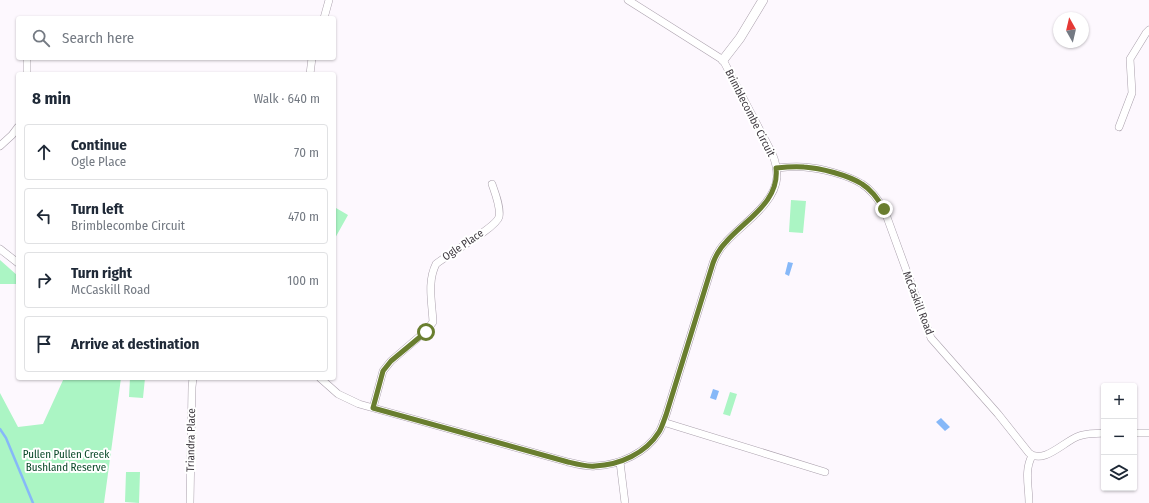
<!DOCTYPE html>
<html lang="en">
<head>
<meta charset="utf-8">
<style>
  :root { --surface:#fff; --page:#f2f2f3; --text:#1f2937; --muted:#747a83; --line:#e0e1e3 }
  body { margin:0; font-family:"Fira Sans Condensed",sans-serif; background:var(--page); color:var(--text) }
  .controls { position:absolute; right:12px; bottom:12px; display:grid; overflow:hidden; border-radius:4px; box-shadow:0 1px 3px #0004 }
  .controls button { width:36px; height:36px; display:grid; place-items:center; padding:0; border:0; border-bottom:1px solid var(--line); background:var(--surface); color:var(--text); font:20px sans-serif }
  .compass { position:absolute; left:1053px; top:12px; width:36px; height:36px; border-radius:50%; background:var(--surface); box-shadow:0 1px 3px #0004; rotate:352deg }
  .stop { position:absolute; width:12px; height:12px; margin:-9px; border:3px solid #697e2f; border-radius:50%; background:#fff }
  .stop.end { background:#697e2f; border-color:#fff; box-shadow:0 1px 4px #0008 }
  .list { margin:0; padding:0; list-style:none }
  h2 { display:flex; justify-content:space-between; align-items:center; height:52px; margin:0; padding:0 16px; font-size:17px }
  h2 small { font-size:13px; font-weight:400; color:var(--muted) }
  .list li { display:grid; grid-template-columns:26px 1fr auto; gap:12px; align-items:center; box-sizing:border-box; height:56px; margin:0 8px 8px; padding:0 8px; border:1px solid var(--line); border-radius:4px }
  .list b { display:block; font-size:15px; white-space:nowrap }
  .list p { margin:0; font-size:13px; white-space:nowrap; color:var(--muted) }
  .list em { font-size:13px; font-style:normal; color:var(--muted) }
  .icon { flex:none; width:22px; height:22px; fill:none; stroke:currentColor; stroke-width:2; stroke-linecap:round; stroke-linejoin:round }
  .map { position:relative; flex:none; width:1149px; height:503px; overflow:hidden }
  .search { position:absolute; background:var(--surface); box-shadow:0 1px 3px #0004; left:16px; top:16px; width:320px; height:44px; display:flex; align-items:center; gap:10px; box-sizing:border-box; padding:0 14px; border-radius:4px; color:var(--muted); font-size:15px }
  .panel { position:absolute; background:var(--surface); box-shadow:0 1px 3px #0004; left:16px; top:72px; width:320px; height:308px; border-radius:4px }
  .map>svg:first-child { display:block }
</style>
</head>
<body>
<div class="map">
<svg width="1149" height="503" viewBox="0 0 1149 503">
  <rect width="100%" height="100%" fill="#fdf8fe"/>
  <path fill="#abf5c4" d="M791,200L806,201L803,233L789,232Z
    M336,208L348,215L334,240V211Z
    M0,260L18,276V284H0Z
    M64,378H121L104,503H0V393L18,427L43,424Z
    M130,378H145L143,398L129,397Z
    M730,392L737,394L730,416L723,414Z
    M126,472H140L139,503L125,502Z"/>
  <path fill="#86b8f8" d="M788,262L793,263L789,276L785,274Z
    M713,389L719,391L716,400L710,398Z
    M941,418L950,427L945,431L936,422Z"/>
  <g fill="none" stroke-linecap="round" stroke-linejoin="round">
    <path stroke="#86b8f8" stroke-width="2.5" d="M0,429L6,438L33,503"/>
    <g stroke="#aaa0ac" stroke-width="8">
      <path id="street" d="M324,18L329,0
        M27,74V58
        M310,74L312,58
        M1119,127L1132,93L1130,59L1146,33L1149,30
        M0,146L12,135L18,127
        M776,168C785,167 795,166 804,167C820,168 848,175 862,184C872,190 878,200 884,209L931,338L998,414L1029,453C1044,465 1064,441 1079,436C1087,433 1096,434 1104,433
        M0,249L18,263
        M320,378L338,394L359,404L568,462C576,464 587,467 595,466C620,465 646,453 659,432C662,427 664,420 666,415L713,263C716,255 720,248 726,242C742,224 775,204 777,177C777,169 775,160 772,153L723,60L628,0
        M373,408L383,371L391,361L426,331L433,322C432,302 427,282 436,264C448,254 496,228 499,217C501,207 495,193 492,184
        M663,422L825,472
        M1134,433H1149
        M620,462L625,503
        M190,503L192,387L193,378
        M1029,503C1029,487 1024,470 1032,456"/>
    </g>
    <g stroke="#aaa0ac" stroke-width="10">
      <path id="secondary" d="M723,60L740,38L763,0"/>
    </g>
    <use href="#street" stroke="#fff" stroke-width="7"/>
    <use href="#secondary" stroke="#fff" stroke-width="9"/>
  </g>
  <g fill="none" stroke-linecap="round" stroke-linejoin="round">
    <path stroke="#697e2f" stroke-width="5" d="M426,332L391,361L383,371L373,408L568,462C576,464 587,467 595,466C620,465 646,453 659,432C662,427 664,420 666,415L713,263C716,255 720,248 726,242C746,219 780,202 776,168C785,167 795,166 804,167C820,168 848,175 862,184C872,190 878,200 884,209"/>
  </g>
  <g text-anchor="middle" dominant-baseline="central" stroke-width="4" stroke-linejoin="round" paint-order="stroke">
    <g font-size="11" fill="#3f3a40" stroke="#fff">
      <text transform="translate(750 113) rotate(63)">Brimblecombe Circuit</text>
      <text transform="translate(463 245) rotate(-34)">Ogle Place</text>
      <text transform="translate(918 303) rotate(69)">McCaskill Road</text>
      <text transform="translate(191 440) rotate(-89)">Triandra Place</text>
    </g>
    <g font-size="11" fill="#094828" stroke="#fff">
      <text x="66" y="454">Pullen Pullen Creek<tspan x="66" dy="13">Bushland Reserve</tspan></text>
    </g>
  </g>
</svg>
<div class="controls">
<button>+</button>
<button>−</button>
<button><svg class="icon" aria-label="layers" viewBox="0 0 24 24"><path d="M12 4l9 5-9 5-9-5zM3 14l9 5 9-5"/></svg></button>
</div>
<svg class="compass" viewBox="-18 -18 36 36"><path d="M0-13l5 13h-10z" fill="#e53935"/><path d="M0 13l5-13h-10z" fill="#747a83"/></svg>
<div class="stop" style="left:426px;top:332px"></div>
<div class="stop end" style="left:884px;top:209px"></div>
<div class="search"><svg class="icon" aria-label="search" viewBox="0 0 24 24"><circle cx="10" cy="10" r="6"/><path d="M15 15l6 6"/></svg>Search here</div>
<section class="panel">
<h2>8 min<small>Walk · 640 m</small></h2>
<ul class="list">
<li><svg class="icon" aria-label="ahead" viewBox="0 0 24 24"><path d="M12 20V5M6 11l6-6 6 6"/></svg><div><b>Continue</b><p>Ogle Place</p></div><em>70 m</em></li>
<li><svg class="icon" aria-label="left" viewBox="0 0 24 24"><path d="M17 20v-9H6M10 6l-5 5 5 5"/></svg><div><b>Turn left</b><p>Brimblecombe Circuit</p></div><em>470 m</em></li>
<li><svg class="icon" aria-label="right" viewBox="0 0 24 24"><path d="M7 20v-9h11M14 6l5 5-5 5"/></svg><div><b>Turn right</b><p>McCaskill Road</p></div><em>100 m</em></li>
<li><svg class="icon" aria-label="arrive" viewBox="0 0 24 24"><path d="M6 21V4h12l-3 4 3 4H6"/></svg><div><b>Arrive at destination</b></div></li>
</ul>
</section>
</div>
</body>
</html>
